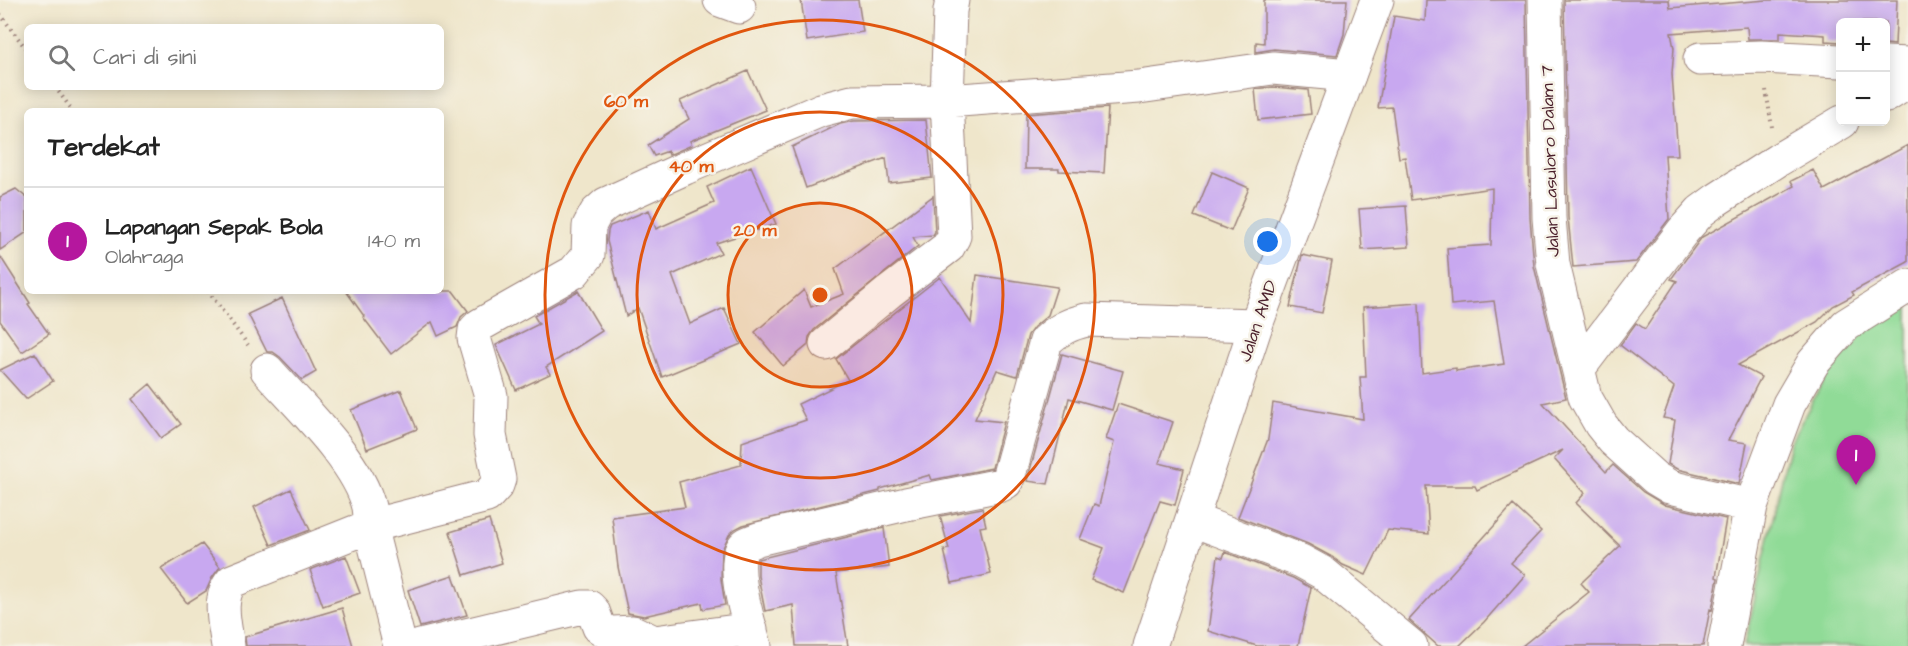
<!DOCTYPE html>
<html lang="id">
<head>
<meta charset="utf-8">
<style>
  :root { --surface:#fff; --page:#f2f2f2; --text:#222; --muted:#767676; --line:#e0e0e0; --accent:#b5179e }
  body { margin:0; font-family:"Architects Daughter",sans-serif; background:var(--page); color:var(--text) }
  .controls { position:absolute; right:18px; top:18px; display:grid; overflow:hidden; border-radius:9px; box-shadow:0 3px 15px #0003 }
  .controls button { width:54px; height:54px; display:grid; place-items:center; padding:0; border:0; border-bottom:2px solid var(--line); background:var(--surface); color:var(--text); font:30px sans-serif }
  .you { position:absolute; left:1268px; top:242px; width:21px; height:21px; margin:-15px; border:4px solid #fff; border-radius:50%; background:#1a73e8; box-shadow:0 0 0 9px #1a73e833 }
  .badge { display:grid; place-items:center; width:39px; height:39px; border-radius:50%; background:var(--accent); color:#fff; font-size:20px; font-weight:700 }
  .pin { position:absolute; translate:-50% -50px; filter:drop-shadow(0 2px 3px #0008) }
  .pin::after { content:''; position:absolute; top:32px; width:21px; height:18px; background:inherit; clip-path:polygon(0 0,100% 0,50% 100%) }
  .list { margin:0; padding:0; list-style:none }
  h2 { display:flex; justify-content:space-between; align-items:center; height:78px; margin:0; padding:0 24px; font-size:26px }
  h2 small { font-size:20px; font-weight:400; color:var(--muted) }
  .list li { display:grid; grid-template-columns:39px 1fr auto; gap:18px; align-items:center; box-sizing:border-box; height:108px; padding:0 24px; border-top:2px solid var(--line) }
  .list b { display:block; font-size:22px; white-space:nowrap }
  .list p { margin:0; font-size:20px; white-space:nowrap; color:var(--muted) }
  .list em { font-size:20px; font-style:normal; color:var(--muted) }
  .icon { flex:none; width:33px; height:33px; fill:none; stroke:currentColor; stroke-width:2; stroke-linecap:round; stroke-linejoin:round }
  .map { position:relative; flex:none; width:1908px; height:646px; overflow:hidden }
  .search { position:absolute; background:var(--surface); box-shadow:0 3px 15px #0003; left:24px; top:24px; width:420px; height:66px; display:flex; align-items:center; gap:15px; box-sizing:border-box; padding:0 21px; border-radius:9px; color:var(--muted); font-size:22px }
  .panel { position:absolute; background:var(--surface); box-shadow:0 3px 15px #0003; left:24px; top:108px; width:420px; height:186px; border-radius:9px }
  .map>svg:first-child { display:block }
</style>
</head>
<body>
<div class="map">
<svg width="1908" height="646" viewBox="0 0 1908 646">
  <rect width="100%" height="100%" fill="#f7f3e8"/>
  <filter id="ink" filterUnits="userSpaceOnUse"><feTurbulence type="fractalNoise" baseFrequency=".0167" numOctaves="2"/><feDisplacementMap in="SourceGraphic" scale="12" xChannelSelector="R" yChannelSelector="G"/><feConvolveMatrix kernelMatrix="1 2 1 2 8 2 1 2 1" color-interpolation-filters="sRGB"/></filter>
  <filter id="wash" filterUnits="userSpaceOnUse"><feTurbulence type="fractalNoise" baseFrequency=".008" numOctaves="4" result="noise"/><feDisplacementMap in="SourceGraphic" scale="24" xChannelSelector="R" yChannelSelector="G"/><feGaussianBlur stdDeviation="1.35" result="paint"/><feColorMatrix in="noise" values="0 0 0 0 0 0 0 0 0 0 0 0 0 0 0 0 0 1.4 0 .05"/><feComposite in="paint" operator="in"/></filter>
  <g filter="url(#wash)">
    <rect width="100%" height="100%" fill="#efe6cb"/>
    <path fill="#90db97" stroke="#6d7d61" stroke-width="1.5" d="M1908,301V646H1744L1790,443L1844,343Z"/>
    <g id="blocks">
      <path fill="#c8a8f0" d="M801,0H858L863,32L807,41Z
        M1264,0H1347L1344,34L1337,55L1274,49L1256,52V42L1264,43Z
        M1426,0H1526L1530,218L1534,266L1566,398L1543,403L1606,472L1613,465L1643,492L1665,505L1726,519L1716,577L1718,578L1712,610L1710,609L1703,646H1522L1589,592L1581,583L1620,546L1576,503L1585,493L1554,459L1563,450L1477,490L1475,486H1426L1429,534L1388,530L1366,575L1343,565L1332,557L1308,544L1238,517L1268,439L1273,403L1363,419L1360,377H1366L1363,307L1419,303L1422,373L1456,368V371L1504,364L1494,301L1451,305L1447,248L1491,245L1492,188L1411,200L1405,157L1399,158L1392,107L1378,108L1394,16L1425,21Z
        M1564,0H1669L1670,8L1767,0H1897L1895,45L1886,44V22H1840V42L1825,41V35L1780,32V39H1748L1747,27L1671,33L1674,48L1672,74L1678,155H1665L1669,219L1636,262L1573,267L1568,217Z
        M748,71L766,110L690,141L692,145L669,155L668,151L654,156L648,145L689,119L680,101Z
        M1273,87L1308,90L1311,114L1258,120L1255,89Z
        M1108,108L1104,173L1059,171V169H1025L1026,114Z
        M926,120L932,178L889,183L886,158L806,188L792,147L840,124L854,121Z
        M1908,145V262L1852,292L1854,295L1833,306L1817,322L1738,365L1761,377L1728,440L1747,443L1739,484L1677,469L1668,464L1675,420L1663,418L1674,387L1620,345L1636,323L1645,329L1677,281L1671,279L1702,237L1794,186L1791,181L1813,170L1824,190Z
        M751,166L776,224L716,243L721,253L672,275L690,324L724,308L741,344L662,377L638,308L626,316L607,241L608,231L610,226L649,210L656,229L714,203L707,187Z
        M1212,172L1249,188L1231,231L1194,216Z
        M16,189L27,198V232L0,250V197Z
        M933,196L935,232L933,235L913,237L918,246L814,330L809,337L808,345L783,366L755,332L804,290L811,307L844,294L835,269Z
        M1406,206L1409,247L1362,250L1359,209Z
        M1302,255L1332,261L1322,313L1290,307Z
        M0,256L30,303L28,304L49,334L22,352L0,321Z
        M977,275L1057,287L1048,315L1034,327L1028,335L1017,376L997,370L975,419L1004,422L992,468L932,480L930,475L880,489V491L743,525L735,529L729,535L722,550L721,579L725,605L703,609L702,603L644,616L628,613L618,567L612,517L685,507L679,482L741,465L742,442L806,420L798,404L848,380L836,359L940,277L971,323Z
        M346,291H453L468,311L461,317L457,327L438,336L432,322L391,354L363,317L364,316Z
        M578,291L602,331L546,367L550,374L516,390L496,345L539,324L534,316Z
        M282,298L316,372L302,380L280,357L273,352H267L248,314Z
        M35,353L53,381L26,399L0,370Z
        M1062,354L1123,371L1112,410L1069,398L1048,484L1027,481Z
        M150,384L181,424L161,438L132,399Z
        M401,390L417,429L367,449L351,410Z
        M1118,404L1173,422L1159,463L1184,469L1175,505L1160,501L1124,593L1091,580L1104,548L1080,539L1094,504L1099,506L1114,442L1106,439Z
        M291,489L310,530L271,545L254,507Z
        M1513,505L1541,531L1511,563L1525,575L1484,622L1459,646H1438L1409,620Z
        M982,508L986,526L980,527L991,574L952,583L944,550L949,549L940,516Z
        M489,520L502,563L464,575L450,532Z
        M884,528L889,567L836,573L848,646H796L793,605L765,611L758,576V559Z
        M202,544L220,567L212,578L206,591L187,603L161,569Z
        M1225,552L1293,578L1311,588L1298,646H1257L1208,631L1218,556L1223,558Z
        M346,556L360,593L323,606L310,570Z
        M453,575L467,615L420,627L408,590Z
        M342,608L353,646H246L245,637Z"/>
    </g>
  </g>
  <g filter="url(#ink)">
    <use href="#blocks" fill-opacity="0" stroke="#9c827b" stroke-width="1.5"/>
    <g fill="none" stroke-linecap="round" stroke-linejoin="round">
      <g stroke="#9c827b" stroke-width="35">
        <path id="minor" d="M720,0L739,7
          M1545,0L1549,218L1553,264L1585,397L1601,425L1613,440L1655,478L1670,487L1751,506
          M1700,59L1761,57L1840,61
          M1886,63L1908,64
          M1886,96L1908,82
          M826,344L889,292L948,247L954,236L947,101L950,11L952,0
          M1579,368L1683,231L1701,211L1716,200L1778,160L1842,122
          M267,370C298,405 358,461 369,507C370,513 370,520 370,526L487,496L497,485L499,479L490,435L491,396L474,338L475,330L480,325L574,272L588,255L589,226L596,213L606,204L685,168L821,110L852,102L947,101L1139,87L1273,68L1349,75
          M1193,520L1301,561L1323,573L1411,646
          M228,646C225,625 217,598 232,581L370,526L400,646
          M420,646L582,607H589L593,611L599,627L607,632L614,633L633,632L654,642L751,629
          M755,646C750,626 728,560 745,545C748,542 755,541 758,539L906,504L1001,485L1006,482L1009,475L1046,341C1059,329 1070,324 1086,320L1256,325
          M1724,646L1751,506L1789,404L1813,363L1846,325L1908,286"/>
      </g>
      <g stroke="#9c827b" stroke-width="35">
        <path id="tertiary" d="M1150,646L1256,325L1377,0"/>
      </g>
      <path stroke="#9c827b" stroke-width="4" stroke-dasharray="1.5 4.5" stroke-linecap="butt" d="M0,14L27,50
        M55,87L73,111
        M1766,90L1772,127
        M208,291L248,345"/>
      <use href="#minor" stroke="#fff" stroke-width="33"/>
      <use href="#tertiary" stroke="#fff" stroke-width="33"/>
    </g>
  </g>
  <circle cx="820" cy="295" r="92" fill="#e0560e" fill-opacity=".12"/>
  <g fill="none" stroke="#e0560e" stroke-width="3">
    <circle cx="820" cy="295" r="92"/>
    <circle cx="820" cy="295" r="183"/>
    <circle cx="820" cy="295" r="275"/>
  </g>
  <g text-anchor="middle" dominant-baseline="central" stroke-width="5" stroke-linejoin="round" paint-order="stroke">
    <g font-size="18" fill="#4a1f2b" stroke="#f7f3e8">
      <text transform="translate(1550 161) rotate(-92)">Jalan Lasuloro Dalam 7</text>
      <text transform="translate(1258 321) rotate(-71)">Jalan AMD</text>
    </g>
  </g>
  <circle cx="820" cy="295" r="9" fill="#e0560e" stroke="#f7f3e8" stroke-width="3"/>
  <g font-size="18" text-anchor="middle" font-weight="bold" fill="#e0560e" stroke="#f7f3e8" stroke-width="5" stroke-linejoin="round" paint-order="stroke">
    <text x="626" y="107">60 m</text>
    <text x="691" y="172">40 m</text>
    <text x="755" y="236">20 m</text>
  </g>
</svg>
<div class="controls">
<button>+</button>
<button>−</button>
</div>
<div class="you"></div>
<div class="pin badge" style="left:1856px;top:485px">1</div>
<div class="search"><svg class="icon" aria-label="search" viewBox="0 0 24 24"><circle cx="10" cy="10" r="6"/><path d="M15 15l6 6"/></svg>Cari di sini</div>
<section class="panel">
<h2>Terdekat<small></small></h2>
<ul class="list">
<li><span class="badge">1</span><div><b>Lapangan Sepak Bola</b><p>Olahraga</p></div><em>140 m</em></li>
</ul>
</section>
</div>
</body>
</html>
